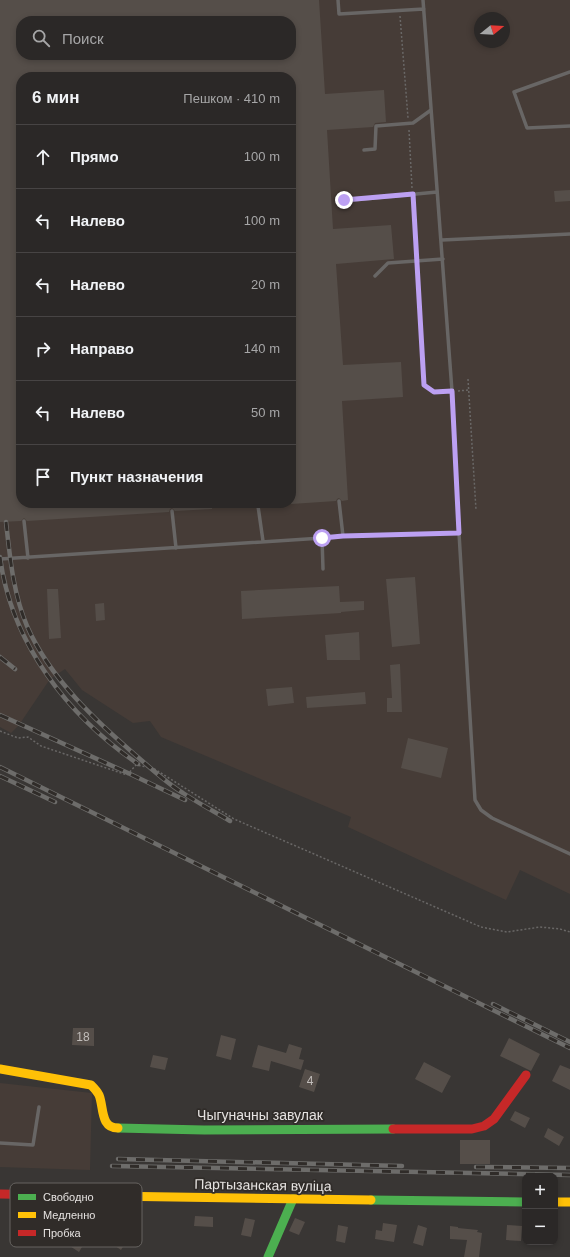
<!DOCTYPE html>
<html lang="ru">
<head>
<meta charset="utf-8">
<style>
  :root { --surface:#2b2827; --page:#33302f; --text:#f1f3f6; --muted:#a6a6a7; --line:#474444 }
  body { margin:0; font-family:Arial,sans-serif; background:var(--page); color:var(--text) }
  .controls { position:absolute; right:12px; bottom:12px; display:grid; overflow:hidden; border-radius:8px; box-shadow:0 2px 6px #0003 }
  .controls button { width:36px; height:36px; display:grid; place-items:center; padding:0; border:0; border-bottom:1px solid var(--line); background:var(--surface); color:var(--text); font:20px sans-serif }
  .compass { position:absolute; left:474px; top:12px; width:36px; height:36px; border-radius:50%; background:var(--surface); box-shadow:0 2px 6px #0003; rotate:72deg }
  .stop { position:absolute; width:12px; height:12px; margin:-9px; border:3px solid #bca0f2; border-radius:50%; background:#fff }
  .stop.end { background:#bca0f2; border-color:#fff; box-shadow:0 1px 4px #0008 }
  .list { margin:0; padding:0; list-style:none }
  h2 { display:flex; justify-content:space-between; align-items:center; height:52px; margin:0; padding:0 16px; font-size:17px }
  h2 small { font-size:13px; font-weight:400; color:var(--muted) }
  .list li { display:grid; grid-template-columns:26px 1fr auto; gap:12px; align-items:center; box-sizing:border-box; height:64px; padding:0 16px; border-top:1px solid var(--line) }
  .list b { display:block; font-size:15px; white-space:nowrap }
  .list em { font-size:13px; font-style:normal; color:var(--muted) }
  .icon { flex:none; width:22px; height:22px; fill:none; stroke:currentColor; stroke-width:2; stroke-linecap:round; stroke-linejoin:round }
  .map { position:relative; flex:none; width:570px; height:1257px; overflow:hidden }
  .search { position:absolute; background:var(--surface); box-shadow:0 2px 6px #0003; left:16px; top:16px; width:280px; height:44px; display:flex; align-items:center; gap:10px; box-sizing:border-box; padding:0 14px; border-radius:16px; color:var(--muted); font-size:15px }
  .panel { position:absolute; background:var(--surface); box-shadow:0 2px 6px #0003; left:16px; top:72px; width:280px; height:436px; border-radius:16px }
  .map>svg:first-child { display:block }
</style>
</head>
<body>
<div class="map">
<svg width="570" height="1257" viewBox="0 0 570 1257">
  <rect width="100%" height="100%" fill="#393634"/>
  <path fill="#463c37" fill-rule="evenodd" d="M0,0H570V894L520,870L506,900L348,827L351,817L161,737L150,721L133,723L82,690L65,669L50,679L19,725L11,733L0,727ZM480,18H504V42H480ZM21,21H291V55H21ZM21,77H291V503H21Z
    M0,1083L92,1093L90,1170L0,1167Z"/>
  <path fill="#554e49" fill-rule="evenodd" d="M0,0H319L325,94L384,90L386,122L375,123L373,127L327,130L333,229L391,225L394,259L336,264L343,365L401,362L403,397L342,401L348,500L342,501L339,498L337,499L336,501L291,504V77H21V503H212V509L175,511L172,508L170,509L169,512L27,521L24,518L21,521L0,522ZM21,21H291V55H21Z
    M570,190V201L555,202L554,191Z
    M415,577L420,644L392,647L386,579Z
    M339,586L340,602L364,601V610L341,612V613L242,619L241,591Z
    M47,589H58L61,638L49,639Z
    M104,603L105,620L96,621L95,604Z
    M359,632L360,660H327L325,635Z
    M400,664L402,712H387V698H392L390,665Z
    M292,687L294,703L268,706L266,689Z
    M365,692L366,704L307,708L306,697Z
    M408,738L448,748L441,778L401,768Z
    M73,1028H94V1046L72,1045Z
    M221,1035L236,1039L231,1060L216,1056Z
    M509,1038L540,1054L531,1071L500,1056Z
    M289,1044L302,1048L299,1059L304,1060L301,1070L271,1061L269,1071L252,1067L258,1045L286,1053Z
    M153,1055L168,1058L165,1070L150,1067Z
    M424,1062L451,1076L442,1093L415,1079Z
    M560,1065L570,1069V1090L552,1081Z
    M305,1069L320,1074L314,1092L299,1087Z
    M515,1111L530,1118L525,1128L510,1120Z
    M548,1128L564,1137L559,1146L544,1137Z
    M460,1140H490V1164H460Z
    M112,1216L133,1230L121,1250L99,1235Z
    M195,1216L213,1217V1227L194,1226Z
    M245,1218L255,1220L251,1237L241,1235Z
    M295,1218L305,1222L299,1235L289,1231Z
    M383,1223L397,1225L394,1242L375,1239L376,1230L382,1231Z
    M338,1225L348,1227L345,1243L336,1241Z
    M418,1225L427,1228L423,1246L413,1243Z
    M507,1225L522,1226L521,1241L506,1240Z
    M450,1226L458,1227V1228L478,1230L477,1232L482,1233L479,1257H464L467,1240L450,1239Z
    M71,1227L88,1237L79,1252L62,1241Z"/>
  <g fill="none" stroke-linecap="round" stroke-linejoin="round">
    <path stroke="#696766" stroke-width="1.5" stroke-dasharray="2 2" stroke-linecap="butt" d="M400,16L408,118
      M409,130L412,188
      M413,201L417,256
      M417,267L424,385L434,392L446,391
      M468,379L476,510
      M458,391L468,390
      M0,731L18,738L28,737L41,746L127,775L136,765L153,768L234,819L481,927L507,932L540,927L560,929L570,932"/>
    <path stroke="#686665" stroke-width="3.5" d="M338,0L339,14L424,9
      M423,0L452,391L459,533L475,800L481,810L492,818L570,854
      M570,72L514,92L527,128L570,126
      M364,150L375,149L376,126L413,123L431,110
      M343,201L437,192
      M442,240L570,234
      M375,276L388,263L443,259
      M339,501L343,536
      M258,506L263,541
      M172,511L176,548
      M24,521L28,558
      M322,538L323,569
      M0,559L322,538L343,536L459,533
      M0,1143L33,1145L39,1107"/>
    <path stroke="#4caf50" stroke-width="9" d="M118,1128L204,1130L393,1129
      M371,1200L525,1202
      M268,1257L293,1199"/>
    <path stroke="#ffc107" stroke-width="9" d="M0,1069L91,1085C94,1088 97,1091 99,1095C104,1107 100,1128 118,1128
      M107,1196L371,1200
      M555,1202H570"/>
    <path stroke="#c62828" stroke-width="9" d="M393,1129H472L484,1126L494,1119L526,1075
      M0,1194L107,1196"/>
    <g stroke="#6d6c6a" stroke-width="4.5">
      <path id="rail" d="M6,522C10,557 13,593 27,626C50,679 97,722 140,759C154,771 168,784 183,793C198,803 215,812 230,821
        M0,557C11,643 68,716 138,764
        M0,657L15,669
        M0,715L128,773L185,800
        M0,767L570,1048
        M0,776L55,802
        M493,1004L570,1042
        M118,1159L402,1166
        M112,1166L570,1175
        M476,1167L570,1168"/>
    </g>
    <use href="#rail" stroke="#302c29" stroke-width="3" stroke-dasharray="9" stroke-linecap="butt"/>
  </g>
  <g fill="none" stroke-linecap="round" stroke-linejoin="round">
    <path stroke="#bca0f2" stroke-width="5" d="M322,538L343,536L459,533L452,391L434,392L424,385L413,194L344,200"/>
  </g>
  <g text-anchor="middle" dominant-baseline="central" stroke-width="3.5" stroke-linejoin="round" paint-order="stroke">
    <g font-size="12" fill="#c1bdba">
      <text x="83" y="1037">18</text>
      <text x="310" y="1081">4</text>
    </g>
    <g font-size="14" fill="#e5e2e0" stroke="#302c29">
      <text x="260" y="1115">Чыгуначны завулак</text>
      <text transform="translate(263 1185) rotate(1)">Партызанская вуліца</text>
    </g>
  </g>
  <rect x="10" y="1183" width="132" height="64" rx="6" fill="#302c29" stroke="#666360" stroke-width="1"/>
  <rect x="18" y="1194" width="18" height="6" fill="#4caf50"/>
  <rect x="18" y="1212" width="18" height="6" fill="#ffc107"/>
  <rect x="18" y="1230" width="18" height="6" fill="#c62828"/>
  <g font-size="11" fill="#e5e2e0">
    <text x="43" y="1201">Свободно</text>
    <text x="43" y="1219">Медленно</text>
    <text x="43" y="1237">Пробка</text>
  </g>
</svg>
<div class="controls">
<button>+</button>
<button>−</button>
</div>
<svg class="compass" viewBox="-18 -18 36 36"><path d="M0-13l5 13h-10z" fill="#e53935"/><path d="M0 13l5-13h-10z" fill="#a6a6a7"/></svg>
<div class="stop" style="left:322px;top:538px"></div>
<div class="stop end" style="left:344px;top:200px"></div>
<div class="search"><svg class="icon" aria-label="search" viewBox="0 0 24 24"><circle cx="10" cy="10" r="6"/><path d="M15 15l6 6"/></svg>Поиск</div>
<section class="panel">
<h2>6 мин<small>Пешком · 410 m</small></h2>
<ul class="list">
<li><svg class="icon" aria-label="ahead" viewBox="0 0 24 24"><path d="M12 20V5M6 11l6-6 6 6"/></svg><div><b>Прямо</b></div><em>100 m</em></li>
<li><svg class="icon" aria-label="left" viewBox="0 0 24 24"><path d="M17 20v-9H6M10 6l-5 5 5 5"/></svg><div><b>Налево</b></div><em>100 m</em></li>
<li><svg class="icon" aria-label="left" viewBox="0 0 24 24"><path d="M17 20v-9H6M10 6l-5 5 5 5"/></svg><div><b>Налево</b></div><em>20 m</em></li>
<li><svg class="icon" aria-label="right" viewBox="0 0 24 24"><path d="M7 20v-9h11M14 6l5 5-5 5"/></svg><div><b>Направо</b></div><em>140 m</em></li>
<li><svg class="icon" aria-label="left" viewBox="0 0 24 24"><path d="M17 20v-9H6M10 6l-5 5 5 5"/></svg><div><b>Налево</b></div><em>50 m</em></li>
<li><svg class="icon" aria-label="arrive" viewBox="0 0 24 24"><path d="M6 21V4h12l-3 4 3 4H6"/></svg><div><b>Пункт назначения</b></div></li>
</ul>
</section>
</div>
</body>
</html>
